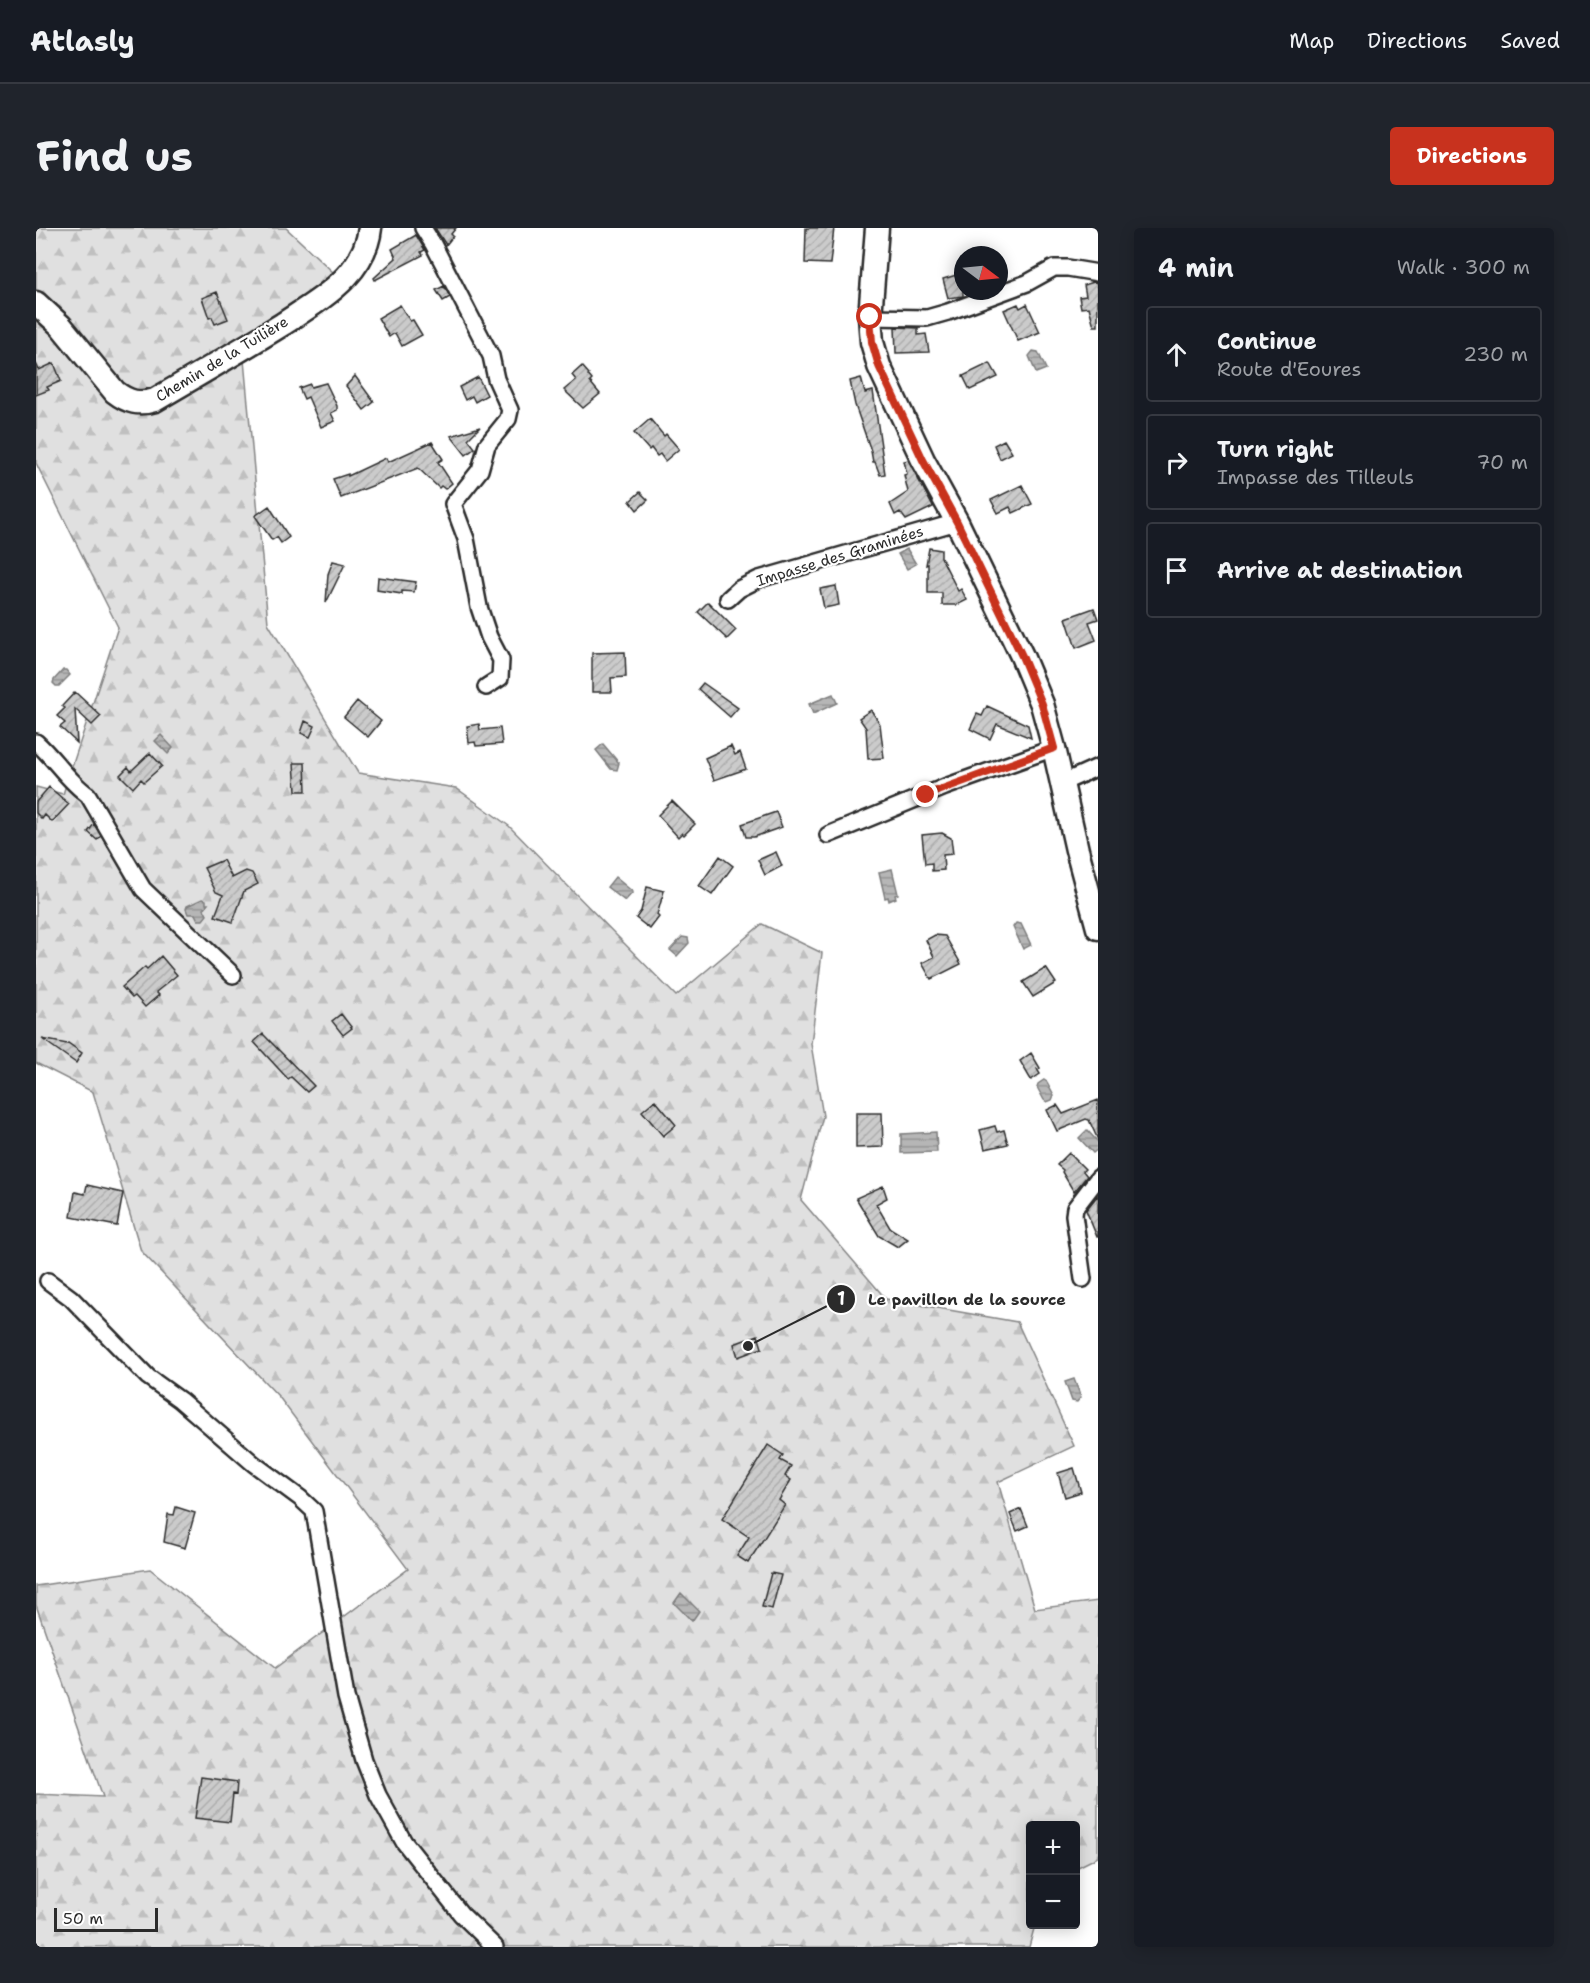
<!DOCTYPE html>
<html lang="en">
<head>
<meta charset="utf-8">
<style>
  :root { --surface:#171b24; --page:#20242c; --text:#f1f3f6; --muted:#9ea1a6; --line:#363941; --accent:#c8321e }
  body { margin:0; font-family:"Shantell Sans",sans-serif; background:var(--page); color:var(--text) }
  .controls { position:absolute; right:18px; bottom:18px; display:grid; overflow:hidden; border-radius:6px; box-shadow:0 3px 15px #0003 }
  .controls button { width:54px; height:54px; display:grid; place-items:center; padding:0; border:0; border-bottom:2px solid var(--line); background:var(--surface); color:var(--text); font:30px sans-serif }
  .compass { position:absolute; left:918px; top:18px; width:54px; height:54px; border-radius:50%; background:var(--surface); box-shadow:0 3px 15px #0003; rotate:106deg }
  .scale { position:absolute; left:18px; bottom:15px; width:104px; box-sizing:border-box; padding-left:6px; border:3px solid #2b2b2b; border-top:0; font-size:16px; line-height:21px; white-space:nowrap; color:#2b2b2b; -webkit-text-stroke:4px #fff; paint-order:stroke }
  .stop { position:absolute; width:18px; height:18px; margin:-14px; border:4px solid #c8321e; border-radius:50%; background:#fff }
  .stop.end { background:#c8321e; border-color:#fff; box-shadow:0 2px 6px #0008 }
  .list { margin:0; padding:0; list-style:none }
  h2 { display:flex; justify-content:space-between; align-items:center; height:78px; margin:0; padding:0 24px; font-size:26px }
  h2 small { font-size:20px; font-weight:400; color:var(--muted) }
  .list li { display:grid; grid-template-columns:39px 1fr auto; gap:18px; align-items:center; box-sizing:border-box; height:96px; margin:0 12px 12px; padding:0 12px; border:2px solid var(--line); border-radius:6px }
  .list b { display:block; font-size:22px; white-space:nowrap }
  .list p { margin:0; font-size:20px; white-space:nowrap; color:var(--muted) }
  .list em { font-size:20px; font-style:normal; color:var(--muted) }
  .icon { flex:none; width:33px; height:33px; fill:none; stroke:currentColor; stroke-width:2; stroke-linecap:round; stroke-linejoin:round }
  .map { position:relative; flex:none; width:1062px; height:1719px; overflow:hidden; border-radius:6px }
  header { display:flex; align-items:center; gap:36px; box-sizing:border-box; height:84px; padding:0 30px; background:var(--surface); border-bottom:2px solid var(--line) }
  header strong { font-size:28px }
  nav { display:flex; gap:33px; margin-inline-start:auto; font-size:21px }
  .intro { display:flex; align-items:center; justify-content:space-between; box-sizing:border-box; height:144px; padding:0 36px }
  h1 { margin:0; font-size:42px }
  .button { padding:15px 27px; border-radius:6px; background:var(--accent); color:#fff; font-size:21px; font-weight:700 }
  main { display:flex; gap:36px; padding:0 36px }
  aside { flex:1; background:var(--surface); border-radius:6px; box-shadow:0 3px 15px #0003 }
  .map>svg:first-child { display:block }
</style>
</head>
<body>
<header>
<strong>Atlasly</strong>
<nav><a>Map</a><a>Directions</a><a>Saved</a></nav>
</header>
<div class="intro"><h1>Find us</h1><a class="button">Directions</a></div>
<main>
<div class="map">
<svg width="1062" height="1719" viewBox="0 0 1062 1719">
  <defs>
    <pattern id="forest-firs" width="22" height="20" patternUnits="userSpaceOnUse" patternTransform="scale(1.5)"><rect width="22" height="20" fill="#e0e0e0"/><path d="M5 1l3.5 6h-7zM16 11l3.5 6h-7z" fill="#c0c0c0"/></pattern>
    <pattern id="water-rules" width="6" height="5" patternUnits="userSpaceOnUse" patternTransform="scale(1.5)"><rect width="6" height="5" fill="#b6b6b6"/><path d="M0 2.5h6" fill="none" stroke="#949494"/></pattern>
    <pattern id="building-hatch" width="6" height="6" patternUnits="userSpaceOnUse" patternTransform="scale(1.5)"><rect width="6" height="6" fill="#cbcbcb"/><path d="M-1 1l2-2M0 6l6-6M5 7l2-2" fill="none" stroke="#aeaeae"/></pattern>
  </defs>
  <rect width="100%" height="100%" fill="#fff"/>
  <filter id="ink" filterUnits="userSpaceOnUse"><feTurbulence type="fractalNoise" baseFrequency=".0167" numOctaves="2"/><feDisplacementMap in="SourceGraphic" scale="12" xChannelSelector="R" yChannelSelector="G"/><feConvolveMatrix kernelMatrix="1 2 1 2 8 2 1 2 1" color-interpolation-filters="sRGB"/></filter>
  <g filter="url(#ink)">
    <path fill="url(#forest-firs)" stroke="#868686" stroke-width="1.5" d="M0,0H250L299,46L208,132L232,395L322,545L420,560L473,598L640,768L726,696L786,725L775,816L787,888L765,972L850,1071L981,1094L1038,1218L962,1254L999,1381L1062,1373V1629L1040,1640V1598H994V1696L999,1697L993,1719H0V1566L67,1569L0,1377V1358L114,1341L239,1440L372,1341L243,1169L105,1023L57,864L0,835V559L27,566L82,399L0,235Z"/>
    <path fill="url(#water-rules)" stroke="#7e7e7e" stroke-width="1.5" d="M997,123L1002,124L1010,141L1000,145L993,128Z
      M871,321L880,336L871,341L862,326Z
      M27,442H30L34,447L23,458H20L17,455L18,452Z
      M797,466L801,475L777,486L773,476Z
      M125,507L137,520L132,526L119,513Z
      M567,516L583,535L581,542L575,541L560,522Z
      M856,641L862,666L859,667L860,670L853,673L852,669L849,670L843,644Z
      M579,649L597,664L589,673L571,659Z
      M166,671L170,672V676H172L168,681L171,687L167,692H162L159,686H152L150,681L151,678Z
      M980,695L985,696L995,717L987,721L977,699Z
      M646,709L652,710L653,715L641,728L634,722Z
      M1008,852L1011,854L1018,867L1016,872L1011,874L1008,872L1001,859L1002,856Z
      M1051,902L1062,914V921L1057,925L1043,910Z
      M900,904L901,924L865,925V906Z
      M1038,1151L1045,1169L1041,1174L1036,1173L1029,1154Z
      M645,1365L663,1383L656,1393L638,1375Z"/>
    <path fill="url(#building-hatch)" stroke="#2b2b2b" stroke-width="1.5" d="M399,0H420L415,6L417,8L410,17Z
      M770,0H798L794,36L769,35Z
      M380,7L389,22L385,24L387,27L339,52L338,50L360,30L356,21Z
      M927,45V68L912,70L907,51Z
      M1058,54L1061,55L1062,61V98H1058L1053,79L1045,80L1043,69L1050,68L1048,57Z
      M408,58L414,69L407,73L400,62Z
      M181,64L192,91L179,96L176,89L173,90L166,70Z
      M982,76L984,80L991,76L1004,104L982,113L968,82Z
      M364,77L374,93L377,92L386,107L366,118L359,105L353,109L342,90Z
      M859,99L882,100V107L890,106L893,124L860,125Z
      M0,135L3,142L18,135L25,153L11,159L13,162L0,167Z
      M954,135L962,149L934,162L927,148Z
      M546,138L553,146L552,147L556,152L554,154L564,166L547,180L528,162L540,152L536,147Z
      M319,148L338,174L328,182L310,158Z
      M442,149L451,167L439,174L436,168L429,172L423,159Z
      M825,150L829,165L837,163L849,246L844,247L839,234H837L835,223L819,177L814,153Z
      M290,155L301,178V182L295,185L299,193L285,199L272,169L268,171L263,160L274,156L275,159Z
      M614,191L628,208L630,206L643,221L629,233L624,226L621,228L615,220L613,222L598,205Z
      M444,199L432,211L439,220L430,227L415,208Z
      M968,212L976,225L964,231L958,217Z
      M396,214L407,231L402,234L416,255L409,261L405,258L403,260L382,240L305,270L297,251L312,246V248L350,230L352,234Z
      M872,232L897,279L870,292L864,284L859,287L854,276L872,264L868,247L871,246L868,233Z
      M986,257L996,276L977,285L974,279L962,285L955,272Z
      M604,264L612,272L601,282L594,273Z
      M233,278L253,309L245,315L241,309L236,312L219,288Z
      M893,320L905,322V329L922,363L925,361L931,372L921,377H906V365H892V336L890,337Z
      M297,333L309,336L290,375L292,346Z
      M342,349L380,354L378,364L366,363V366L341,362Z
      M800,358L803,377L788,380L784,361Z
      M672,374L700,402L691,411L662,384Z
      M1058,380L1062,391L1053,394L1060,412L1040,420L1030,390Z
      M589,424L590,449L575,450L576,464H556V425Z
      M667,455L702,480L694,489L662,461Z
      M39,464L65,488L56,497L39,481L41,515L24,499L29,495L21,488L29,480L26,478Z
      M321,473L345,493L332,509L308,489Z
      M951,478L992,497L995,510L961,496L954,511L934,501L941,486L946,488Z
      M835,482L844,496L848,530L832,531L830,500L823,490Z
      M269,493L279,498L274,509L265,505Z
      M443,496L444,502L464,500L466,516L440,518L439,514L433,515L431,498Z
      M695,518L699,527L704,524L710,541L678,552L669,530Z
      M114,525L126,538L108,554L105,551L97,560L84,547L92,539L95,543Z
      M258,535H269L270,563H260Z
      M13,559L33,576L16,594L9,587L6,591L0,585V574Z
      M636,573L659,596L648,607L646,605L642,609L622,587Z
      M740,584L746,599L718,609H710L706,596Z
      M58,596L65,608L61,612L52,604Z
      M906,605L915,610L917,626L907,627L908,642L896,643V635L889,636L886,607Z
      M740,624L746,638L729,647L722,632Z
      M684,628L697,638L676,667L663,658Z
      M187,632L196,650L210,643L216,645L222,656L208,663L197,694L179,688L187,667L180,664L168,640Z
      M611,659L628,663L621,687L623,689L614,701L600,690L605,683Z
      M899,707L909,708L925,736L895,751L886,735L898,729L890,712Z
      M125,728L141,747L120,764L123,767L109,779L99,768L96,770L86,759L109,739L111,741Z
      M1010,740L1020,755L997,769L987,754Z
      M305,786L316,800L307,807L296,793Z
      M227,806L278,858L271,864L255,849L252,851L218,814Z
      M6,811L31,816L32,815L46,825L40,835Z
      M995,825L1004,840L1001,841L1004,846L995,852L984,833Z
      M619,872L640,897L627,908L606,883Z
      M1062,872V912L1053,892L1050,891L1021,903L1011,882L1021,877L1027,886Z
      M820,885H846L847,919L820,920Z
      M959,898L961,904L968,902L972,916L949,921L944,902Z
      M1033,925L1049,941L1047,943L1051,948L1038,964L1026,944L1027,942L1021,937Z
      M51,957L87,965L81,998L35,989L39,964L49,966Z
      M847,958L851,970L840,976L854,1000L872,1011L862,1019L843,1008L820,970Z
      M1062,967V1009H1061L1050,982Z
      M722,1107L726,1120L702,1129L698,1116Z
      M732,1217L747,1227L744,1232L755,1238L749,1248L755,1252L743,1272L749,1277L712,1335L701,1328L713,1309L686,1291Z
      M1038,1240L1045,1264L1029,1269L1022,1245Z
      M140,1279L159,1285L149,1320L128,1314L132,1286L138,1287Z
      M985,1281L992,1298L981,1303L974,1286Z
      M735,1345L745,1347L736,1381L726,1379Z
      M165,1549L201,1554L200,1567L197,1566L194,1594L159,1590Z"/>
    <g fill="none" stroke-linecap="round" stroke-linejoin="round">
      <g stroke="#2b2b2b" stroke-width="20">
        <path id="street" d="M387,0L397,16L455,128L460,151L474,182L472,191L451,217L444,242L417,276L430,311L443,379L453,409L465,432L464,450L450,459
          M834,89L891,90L912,84L991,55L1018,40H1032L1062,45
          M692,371L703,361L723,351L921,294
          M0,514C19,531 32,553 52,567L107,661L197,747
          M1026,555L1062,539
          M792,607L909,559L1018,520
          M1047,1051L1038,987L1039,980L1062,950
          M12,1053L35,1070L112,1149L144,1172L218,1236L264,1270L278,1283L310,1469L328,1532L342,1567L368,1614L425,1686L459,1719"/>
      </g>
      <g stroke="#2b2b2b" stroke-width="27">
        <path id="secondary" d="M841,0L834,89L836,114L843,138L887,232L921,294L986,428L1006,476L1018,520L1041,622L1062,700
          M0,75L25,98L79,164C92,174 103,177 119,172C162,147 205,122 247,96C268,82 292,68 310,49C323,35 332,19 334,0"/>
      </g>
      <use href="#street" stroke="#fff" stroke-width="15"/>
      <use href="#secondary" stroke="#fff" stroke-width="22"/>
    </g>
  </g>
  <g fill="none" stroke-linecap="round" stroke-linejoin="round" filter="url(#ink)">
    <path stroke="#c8321e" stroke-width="8" d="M834,89L836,114L843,138L887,232L921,294L986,428L1006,476L1018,520L890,567"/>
  </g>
  <g text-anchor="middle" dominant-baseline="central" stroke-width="4.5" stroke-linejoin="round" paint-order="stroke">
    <g font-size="15" fill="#2b2b2b" stroke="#fff">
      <text transform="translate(186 131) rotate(-31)">Chemin de la Tuilière</text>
      <text transform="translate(804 328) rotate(-17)">Impasse des Graminées</text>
    </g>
  </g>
  <path fill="none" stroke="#2b2b2b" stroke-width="2" d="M712 1118L805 1071"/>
  <g fill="#2b2b2b" stroke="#fff" stroke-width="2">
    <circle cx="712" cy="1118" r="6"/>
    <circle cx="805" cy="1071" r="15"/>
  </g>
  <g font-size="18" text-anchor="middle" font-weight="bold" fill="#fff">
    <text x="805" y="1077">1</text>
  </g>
  <g font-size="16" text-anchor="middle" font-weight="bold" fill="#2b2b2b" stroke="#fff" stroke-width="4.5" stroke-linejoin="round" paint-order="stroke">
    <text x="931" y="1077">Le pavillon de la source</text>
  </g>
</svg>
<div class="controls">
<button>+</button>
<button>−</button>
</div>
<svg class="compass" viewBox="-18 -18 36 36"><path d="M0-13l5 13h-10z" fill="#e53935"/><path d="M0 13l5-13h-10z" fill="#9ea1a6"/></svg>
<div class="scale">50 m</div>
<div class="stop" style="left:834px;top:89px"></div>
<div class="stop end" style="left:890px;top:567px"></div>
</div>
<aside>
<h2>4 min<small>Walk · 300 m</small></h2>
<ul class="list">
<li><svg class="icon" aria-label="ahead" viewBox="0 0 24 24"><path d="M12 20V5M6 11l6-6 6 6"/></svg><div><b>Continue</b><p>Route d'Eoures</p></div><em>230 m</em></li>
<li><svg class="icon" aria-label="right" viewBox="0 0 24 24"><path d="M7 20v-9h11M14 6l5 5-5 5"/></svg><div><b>Turn right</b><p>Impasse des Tilleuls</p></div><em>70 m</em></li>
<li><svg class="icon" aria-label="arrive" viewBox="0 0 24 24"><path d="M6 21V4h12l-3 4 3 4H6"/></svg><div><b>Arrive at destination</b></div></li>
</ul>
</aside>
</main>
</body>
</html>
